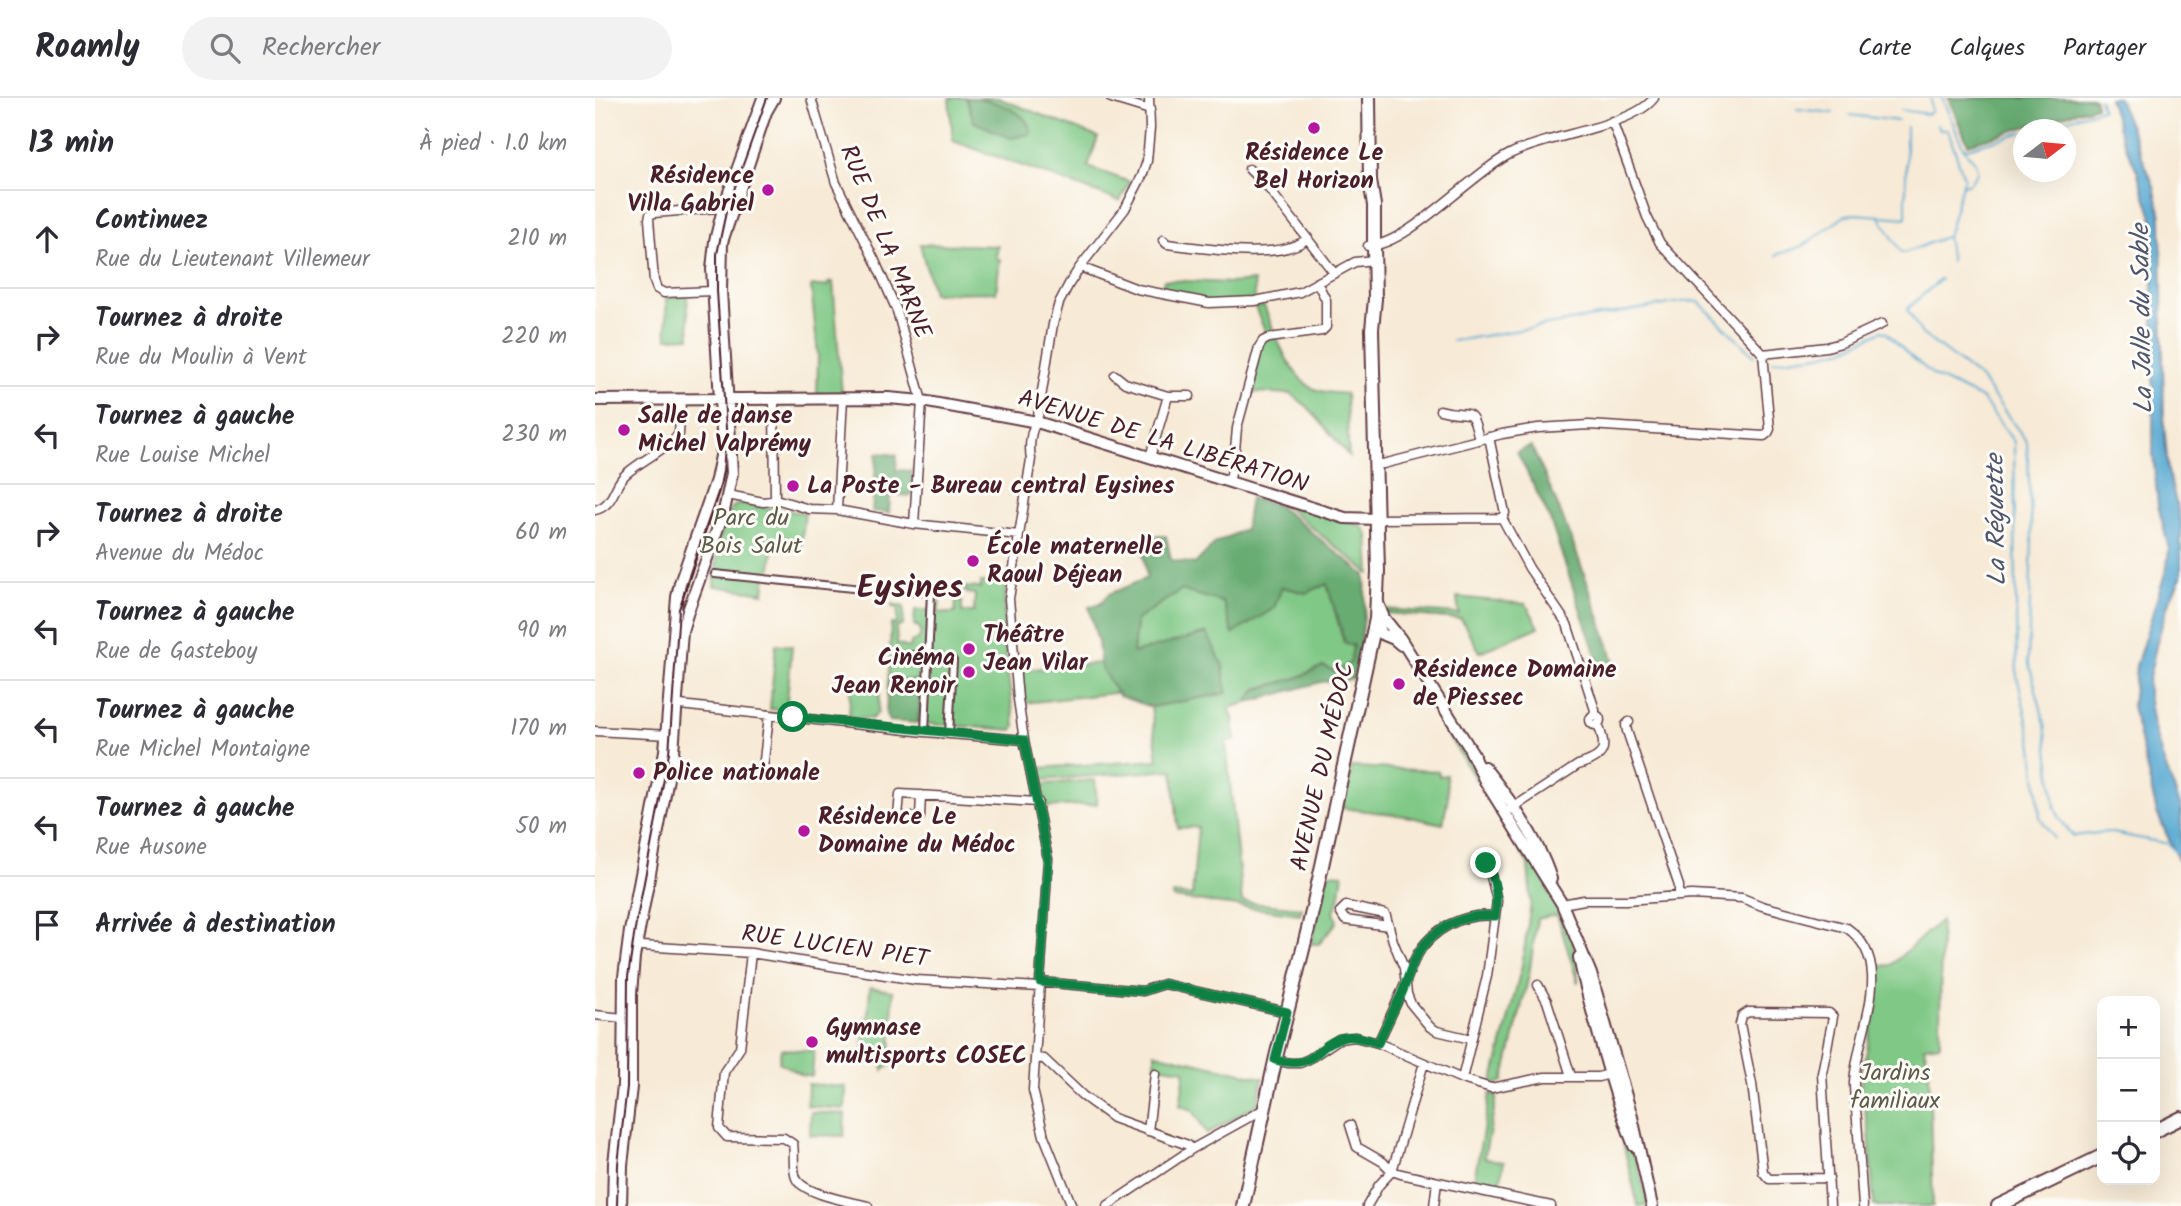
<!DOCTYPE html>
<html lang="fr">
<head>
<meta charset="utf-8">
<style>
  :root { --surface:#fff; --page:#f2f2f3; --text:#2b2b33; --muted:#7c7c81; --line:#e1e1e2 }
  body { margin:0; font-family:Kalam,sans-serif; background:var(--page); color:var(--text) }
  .controls { position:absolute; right:21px; bottom:21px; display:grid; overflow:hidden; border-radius:14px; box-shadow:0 7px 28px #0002 }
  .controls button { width:63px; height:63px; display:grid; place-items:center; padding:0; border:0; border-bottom:2px solid var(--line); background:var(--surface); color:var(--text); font:35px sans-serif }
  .compass { position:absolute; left:1418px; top:21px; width:63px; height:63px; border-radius:50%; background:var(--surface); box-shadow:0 7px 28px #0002; rotate:74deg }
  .stop { position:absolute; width:21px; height:21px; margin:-16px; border:5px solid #0b8043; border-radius:50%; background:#fff }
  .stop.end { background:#0b8043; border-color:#fff; box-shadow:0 2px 7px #0008 }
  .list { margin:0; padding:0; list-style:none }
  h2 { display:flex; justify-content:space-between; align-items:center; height:91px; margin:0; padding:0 28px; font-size:30px }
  h2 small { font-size:23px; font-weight:400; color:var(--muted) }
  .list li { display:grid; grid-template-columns:46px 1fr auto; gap:21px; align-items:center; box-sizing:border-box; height:98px; padding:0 28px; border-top:2px solid var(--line) }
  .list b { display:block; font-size:26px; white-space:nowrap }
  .list p { margin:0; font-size:23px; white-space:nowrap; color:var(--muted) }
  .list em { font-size:23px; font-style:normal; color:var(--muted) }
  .icon { flex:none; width:38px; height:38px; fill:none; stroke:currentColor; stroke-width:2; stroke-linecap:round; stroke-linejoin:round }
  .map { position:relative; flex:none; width:1586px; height:1108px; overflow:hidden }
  header { display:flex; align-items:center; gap:42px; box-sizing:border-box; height:98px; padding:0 35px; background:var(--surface); border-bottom:2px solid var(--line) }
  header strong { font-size:33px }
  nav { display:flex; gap:38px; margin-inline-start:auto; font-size:24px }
  .search { width:490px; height:63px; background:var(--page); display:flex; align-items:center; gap:18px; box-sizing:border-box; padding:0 24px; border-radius:38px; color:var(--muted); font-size:26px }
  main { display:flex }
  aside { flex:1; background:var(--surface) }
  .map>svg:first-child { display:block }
</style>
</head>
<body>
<header>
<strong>Roamly</strong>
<div class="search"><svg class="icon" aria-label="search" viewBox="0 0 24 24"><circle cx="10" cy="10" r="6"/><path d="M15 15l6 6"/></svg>Rechercher</div>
<nav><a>Carte</a><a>Calques</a><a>Partager</a></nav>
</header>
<main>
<aside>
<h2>13 min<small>À pied · 1.0 km</small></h2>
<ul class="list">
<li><svg class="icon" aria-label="ahead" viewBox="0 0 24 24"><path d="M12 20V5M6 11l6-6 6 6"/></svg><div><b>Continuez</b><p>Rue du Lieutenant Villemeur</p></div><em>210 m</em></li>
<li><svg class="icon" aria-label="right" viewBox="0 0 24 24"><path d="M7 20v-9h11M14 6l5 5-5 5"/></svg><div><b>Tournez à droite</b><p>Rue du Moulin à Vent</p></div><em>220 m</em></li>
<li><svg class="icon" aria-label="left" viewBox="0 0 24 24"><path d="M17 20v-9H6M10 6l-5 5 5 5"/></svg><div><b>Tournez à gauche</b><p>Rue Louise Michel</p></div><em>230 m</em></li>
<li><svg class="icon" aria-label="right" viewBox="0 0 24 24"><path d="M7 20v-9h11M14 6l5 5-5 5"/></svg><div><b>Tournez à droite</b><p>Avenue du Médoc</p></div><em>60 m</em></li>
<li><svg class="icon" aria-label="left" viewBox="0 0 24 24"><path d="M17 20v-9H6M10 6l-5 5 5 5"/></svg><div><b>Tournez à gauche</b><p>Rue de Gasteboy</p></div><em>90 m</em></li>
<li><svg class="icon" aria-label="left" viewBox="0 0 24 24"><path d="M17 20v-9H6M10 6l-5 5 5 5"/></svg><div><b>Tournez à gauche</b><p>Rue Michel Montaigne</p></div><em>170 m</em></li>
<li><svg class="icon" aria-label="left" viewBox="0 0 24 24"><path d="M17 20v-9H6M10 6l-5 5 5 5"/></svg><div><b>Tournez à gauche</b><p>Rue Ausone</p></div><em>50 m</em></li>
<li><svg class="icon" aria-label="arrive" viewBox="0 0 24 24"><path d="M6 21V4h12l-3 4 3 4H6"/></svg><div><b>Arrivée à destination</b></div></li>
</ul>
</aside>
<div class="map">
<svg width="1586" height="1108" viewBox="0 0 1586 1108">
  <rect width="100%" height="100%" fill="#fdfcf7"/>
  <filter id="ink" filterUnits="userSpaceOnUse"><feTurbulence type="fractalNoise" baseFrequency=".0143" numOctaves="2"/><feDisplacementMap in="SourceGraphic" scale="14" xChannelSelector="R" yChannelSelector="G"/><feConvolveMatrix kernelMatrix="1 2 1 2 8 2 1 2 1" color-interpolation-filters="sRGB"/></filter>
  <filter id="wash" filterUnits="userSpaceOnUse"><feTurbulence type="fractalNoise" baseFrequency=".00686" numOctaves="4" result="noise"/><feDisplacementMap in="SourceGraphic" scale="28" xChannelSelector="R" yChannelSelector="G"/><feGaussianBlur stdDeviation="1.57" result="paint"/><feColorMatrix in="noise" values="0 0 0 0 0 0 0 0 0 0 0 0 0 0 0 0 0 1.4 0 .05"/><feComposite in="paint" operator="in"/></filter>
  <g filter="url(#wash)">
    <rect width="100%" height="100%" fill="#f7ead6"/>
    <path fill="#7fc885" stroke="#647458" stroke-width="2" d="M354,0H403L503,39L493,69L535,84L525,103L358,43Z
      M325,146L403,148L401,160L405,161L401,194L338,195Z
      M569,182L635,185L659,183L660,203L614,205L565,196Z
      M238,184L247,296H222L223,258L216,188H232L233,185Z
      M92,198L95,239L72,240L71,199Z
      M669,208C679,233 695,283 722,292C731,295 742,295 751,296L754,358L713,309L696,296L657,294L664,249L670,233L660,209Z
      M686,405L766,427L773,437L775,476Z
      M144,406L210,415L206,449L179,446L175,476H171L169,495L119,488L124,443L136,410Z
      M386,484L411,487C406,533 413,582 420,628L418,632L323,625L326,583L293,581L295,559H301V553L295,552L296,526H302L303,510L297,509V506L309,509L308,527L301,530L302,546L314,550L317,543H323L326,534L324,529L319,527L320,512H337L338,498H342V488L361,489L360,495L359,492H355L353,495V491L344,492V494H347L345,497L344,515H360L361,503H367V514H379L380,496L372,495V493H367L362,489L386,490Z
      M732,485L749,545L758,547L756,564L742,574L728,568L702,580L662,591L651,605L634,610L638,620L640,642L631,644L647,804L707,810L705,816L578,800V796L597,798L603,729L583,730L578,672L446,682L443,670L563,662L556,609L632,595L554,591L430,605L427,572L506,565L538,555L541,522L586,492L628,504L638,535L687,489L711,495Z
      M862,499L931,506L944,529L885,554L866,521L791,515L790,511L864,516Z
      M181,546L197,548L191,612L175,611Z
      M256,585L285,588L283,615L276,621L254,619Z
      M832,593L876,660L886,682L882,683L827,597Z
      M757,669L843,673L844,678L851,677L853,699L848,726L810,718L747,710Z
      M500,682L502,706L451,709L447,690L450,686Z
      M905,712C935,763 985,824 983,885L962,817L942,821L934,877L908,984L897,986L927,867L936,805L933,766L901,714Z
      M733,775L748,776L744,802L739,813L742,824L724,846H716Z
      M1346,822L1345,946L1329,948L1334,973L1338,1108H1279L1274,1033L1265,989L1284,887V868L1296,867Z
      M275,889L298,893L296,967L288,972L287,963L268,962L270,920H273Z
      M186,951L219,953L217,978H209L184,964Z
      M560,955L668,980L662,1006L612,1036L598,1012L585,1008L590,972L560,968Z
      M213,986L251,989L250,1011L212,1008Z
      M895,996L902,997L889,1060L909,1064L904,1091L878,1087Z
      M216,1014L250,1016L249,1038L215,1037Z
      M1026,1036L1030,1037L1040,1059L1054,1108H1043Z"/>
    <path fill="#67ac72" stroke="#58664e" stroke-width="2" d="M371,0C392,0 435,11 436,36L416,40L379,24Z
      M1353,0H1499L1501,8L1373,46Z
      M936,348C971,420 997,494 1021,570L1007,575L954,419L922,354Z
      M282,355L302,357L301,372L317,373L316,398L295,396L294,415L277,413Z
      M655,400L682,407L770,477C772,513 766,546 758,581L726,584L651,605L662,591L702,580L728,568L742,574L756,564L758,547L750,545L732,486L711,495L687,489L679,510L638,536L628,504L586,492L541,522L538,555L612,535L628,568L632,595L556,609L524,598L506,570L503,544L494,509L505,506L514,496L552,480L547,444L562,438H571L576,462L600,466L620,445L650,431Z
      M293,581L326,583L323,625L294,623L291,616Z"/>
    <path fill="#56a8d1" stroke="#50647e" stroke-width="2" d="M1514,0H1523L1559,88L1566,118L1569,324L1573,373L1586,424V479L1573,506L1561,548L1553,585V597L1558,627L1567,659L1586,709V768L1562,715L1537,608L1541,568L1572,469L1574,451L1563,407L1558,355V123L1541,70L1527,40Z"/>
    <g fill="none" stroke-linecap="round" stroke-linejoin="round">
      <path stroke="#56a8d1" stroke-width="2" d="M1347,0L1369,51L1379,63L1383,74L1375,85L1368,87
        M1202,11L1238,15
        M1306,12L1333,16L1336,14V0
        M1255,17L1303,23
        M1342,27L1344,31H1351L1354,35L1369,80L1352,139L1356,164
        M1436,32L1507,11L1504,0
        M1369,51L1428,34
        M1285,119L1306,154L1309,155L1350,139
        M1181,157L1208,148L1251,117L1261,116L1311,120V29
        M1346,181L1312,211L1327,236L1385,280L1432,344L1437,439L1433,562L1450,626L1460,709L1465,721L1478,738L1512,734L1574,746L1581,755
        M857,243C936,231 1015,215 1094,203L1104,204L1159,258
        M1178,263L1225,257L1249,251L1287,233L1292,235L1313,256L1341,279L1387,301L1419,344L1422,578L1438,649L1445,719L1459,741"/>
    </g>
  </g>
  <g filter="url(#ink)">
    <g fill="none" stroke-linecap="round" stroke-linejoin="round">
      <g stroke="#643d45" stroke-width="10">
        <path id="pedestrian" d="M120,476L258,490L336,494L330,634
          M301,556L357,561L358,563L354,636"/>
      </g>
      <g stroke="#643d45" stroke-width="11">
        <path id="minor" d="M216,0L241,85L280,163L302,213L327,303L319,426
          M516,0L555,12
          M1017,23L1052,119L1065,145L1168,256L1232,249L1246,245L1287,226
          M654,71L674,91L739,175
          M568,142L572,146C607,150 686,164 713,140
          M773,148C812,148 877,75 915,56C951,37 1037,29 1059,0
          M485,169L542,191L614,205L660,203L705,194L760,164L779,162
          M118,193L69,195L62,191L59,183L54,121L55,116L59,115L123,110L130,113
          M520,277L530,285L573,298L555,359
          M573,298H595
          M179,301L180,402
          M845,312C875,321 876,304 884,342
          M894,339L910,415L907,420
          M780,366H788L907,336L943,330L994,327L1169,338L1173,335L1175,331L1168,256
          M634,384L639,363L642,330L664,249L668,243L674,240L727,233L731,229V202L722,184
          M133,397L168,404L184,402L214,411L242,412L319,426L424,437
          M0,412C20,407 18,387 31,376C48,361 69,353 84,336L86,302
          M242,412L248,300
          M782,421L907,420L934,470L972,526L1000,612L999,617
          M76,606L330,634L429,642
          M995 622a5 5 0 1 1 10 0a5 5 0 1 1-10 0Z
          M1034,624L1031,627L1032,633L1084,788V798
          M0,633L74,637
          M168,671L174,617
          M326,697L325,719L303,718L305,696L443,704
          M916,711L983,667C1012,658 1012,651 1003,626
          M967,806L989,802H1032L1097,797L1147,800L1167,808L1252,830C1303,866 1261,935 1259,985C1259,997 1261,1010 1262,1022C1264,1051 1266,1079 1268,1108
          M794,828L750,822L745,814L751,808L790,816L791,818L798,843L809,870L812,896L816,906L835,929L842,933L876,941
          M38,844L47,848L156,855L321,882L445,889
          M156,855L145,950L129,974L124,1030L132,1039L189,1040L198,1046C200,1057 197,1070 201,1080C207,1096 257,1104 273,1108
          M445,884L548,893L569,886L692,914
          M943,887L952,903L976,978
          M0,917L28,920
          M783,945C791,928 799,911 806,895C812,883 815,870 821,859C836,831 869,814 900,818
          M440,960L449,961L488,998L518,1020L593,1047L597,1051
          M680,962L694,965H705L714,961L744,941L760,939L783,945L867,981L896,990L950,979H1003L1019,975
          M829,965L797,1073L806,1076L956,1108
          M867,981L892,878L902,803L894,770L887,762
          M755,1027L762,1049L788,1064L797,1073L784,1087L772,1108
          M553,1033L560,976
          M1234,1080L1174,1081L1168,1074L1157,986L1145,926L1147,918L1153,914L1234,915L1238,919L1227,975L1235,1108
          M477,1108L449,1038L438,992L453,761L429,642L423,601L414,501L436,361C434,350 435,332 442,324L458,226L464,205L474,186L485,169L530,111L547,78L552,63L555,30L554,0
          M512,1108L597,1051L669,1011
          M839,1108L842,1084"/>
      </g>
      <g stroke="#643d45" stroke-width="14">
        <path id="tertiary" d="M0,302L293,300L327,303L442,324L750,420L782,421
          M783,505L789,520L805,540L879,657
          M781,521L787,536L799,541L806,547
          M875,652L890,683L967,806L996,876L1037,1019L1057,1108
          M889,669C914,700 944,743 956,781
          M984,859C989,886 997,912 1004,938C1014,975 1025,1012 1039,1048
          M18,1108L19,1065L28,988L29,879L35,833L70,653L82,499L85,485L121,382L126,358L127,334L117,171L120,143L128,111L168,0
          M26,1108L27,1067L36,989V896L39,859L78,654L87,533L93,513L129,413L137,375L126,193L127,144L171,14L179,0"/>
      </g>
      <g stroke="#643d45" stroke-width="16">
        <path id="secondary" d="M1560,1033L1586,1020
          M1403,1108L1507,1058"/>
      </g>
      <g stroke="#643d45" stroke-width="16">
        <path id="primary" d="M648,1108L681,959L714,827L781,521L783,473L777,231L780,201L779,148V107L775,83L774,0"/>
      </g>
      <use href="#pedestrian" stroke="#fff" stroke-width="6"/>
      <use href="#minor" stroke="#fff" stroke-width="8"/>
      <use href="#tertiary" stroke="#fff" stroke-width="10"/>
      <use href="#secondary" stroke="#fff" stroke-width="12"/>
      <use href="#primary" stroke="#fff" stroke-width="12"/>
      <path stroke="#4a1f2b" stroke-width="2" d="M132,346L122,193V156L131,114L172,0
        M22,1108L23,1066L32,989L33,879L40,831L74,655L84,511L124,393L128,373L131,336"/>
    </g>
  </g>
  <g fill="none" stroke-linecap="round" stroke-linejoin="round" filter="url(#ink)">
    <path stroke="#0b8043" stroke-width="9" d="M198,619L429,642L453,761L445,884L548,893L569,886L692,914L680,962C724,973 718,946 750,939C761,937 773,942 783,945C791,928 799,911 807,895C812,883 815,870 821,859C836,831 869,814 900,818C903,800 901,781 891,765"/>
  </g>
  <g fill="#b5179e" stroke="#fdfcf7" stroke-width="2.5">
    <circle cx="719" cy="30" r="7"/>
    <circle cx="173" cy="92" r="7"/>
    <circle cx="29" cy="332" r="7"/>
    <circle cx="198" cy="388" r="7"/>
    <circle cx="378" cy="463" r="7"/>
    <circle cx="374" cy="551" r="7"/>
    <circle cx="374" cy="574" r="7"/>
    <circle cx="804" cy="586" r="7"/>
    <circle cx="44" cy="675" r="7"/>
    <circle cx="209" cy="733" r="7"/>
    <circle cx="217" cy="944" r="7"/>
  </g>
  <g text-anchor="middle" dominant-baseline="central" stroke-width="6" stroke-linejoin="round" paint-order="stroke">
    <g font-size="24" font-weight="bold" fill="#4a1f2b" stroke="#fdfcf7" text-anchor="start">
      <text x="719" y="55" text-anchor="middle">Résidence Le<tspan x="719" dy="28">Bel Horizon</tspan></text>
      <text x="159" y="78" text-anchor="end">Résidence<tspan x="159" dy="28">Villa Gabriel</tspan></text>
      <text x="43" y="318">Salle de danse<tspan x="43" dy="28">Michel Valprémy</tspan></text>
      <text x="212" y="388">La Poste - Bureau central Eysines</text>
      <text x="392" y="449">École maternelle<tspan x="392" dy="28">Raoul Déjean</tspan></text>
      <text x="388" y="537">Théâtre<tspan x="388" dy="28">Jean Vilar</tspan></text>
      <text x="360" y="560" text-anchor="end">Cinéma<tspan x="360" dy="28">Jean Renoir</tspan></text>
      <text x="818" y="572">Résidence Domaine<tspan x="818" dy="28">de Piessec</tspan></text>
      <text x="58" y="675">Police nationale</text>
      <text x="223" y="719">Résidence Le<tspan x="223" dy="28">Domaine du Médoc</tspan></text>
      <text x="231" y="930">Gymnase<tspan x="231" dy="28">multisports COSEC</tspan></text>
    </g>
    <g font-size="24" fill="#4a1f2b" stroke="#fdfcf7">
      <text transform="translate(290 144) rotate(68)">RUE DE LA MARNE</text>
      <text transform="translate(568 344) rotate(17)">AVENUE DE LA LIBÉRATION</text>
      <text transform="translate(728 669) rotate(-77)">AVENUE DU MÉDOC</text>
      <text transform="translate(240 849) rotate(8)">RUE LUCIEN PIET</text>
    </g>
    <g font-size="24" fill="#5d5a4a" stroke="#fdfcf7">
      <text x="156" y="420">Parc du<tspan x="156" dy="28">Bois Salut</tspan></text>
      <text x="1300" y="975">Jardins<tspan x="1300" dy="28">familiaux</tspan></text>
    </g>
    <g font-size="26" font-style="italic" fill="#4f566d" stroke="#fdfcf7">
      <text transform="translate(1548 221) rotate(-91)">La Jalle du Sable</text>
      <text transform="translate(1402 422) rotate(-91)">La Réguette</text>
    </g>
    <g font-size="32" font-weight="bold" fill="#4a1f2b" stroke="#fdfcf7">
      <text x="315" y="490">Eysines</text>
    </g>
  </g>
</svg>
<div class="controls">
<button>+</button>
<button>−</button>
<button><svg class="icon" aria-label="locate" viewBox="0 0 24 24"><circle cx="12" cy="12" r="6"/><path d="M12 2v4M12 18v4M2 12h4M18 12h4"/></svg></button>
</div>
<svg class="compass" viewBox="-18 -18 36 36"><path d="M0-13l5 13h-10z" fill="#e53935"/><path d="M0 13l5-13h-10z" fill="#7c7c81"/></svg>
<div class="stop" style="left:198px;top:619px"></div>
<div class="stop end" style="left:891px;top:765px"></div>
</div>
</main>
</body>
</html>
